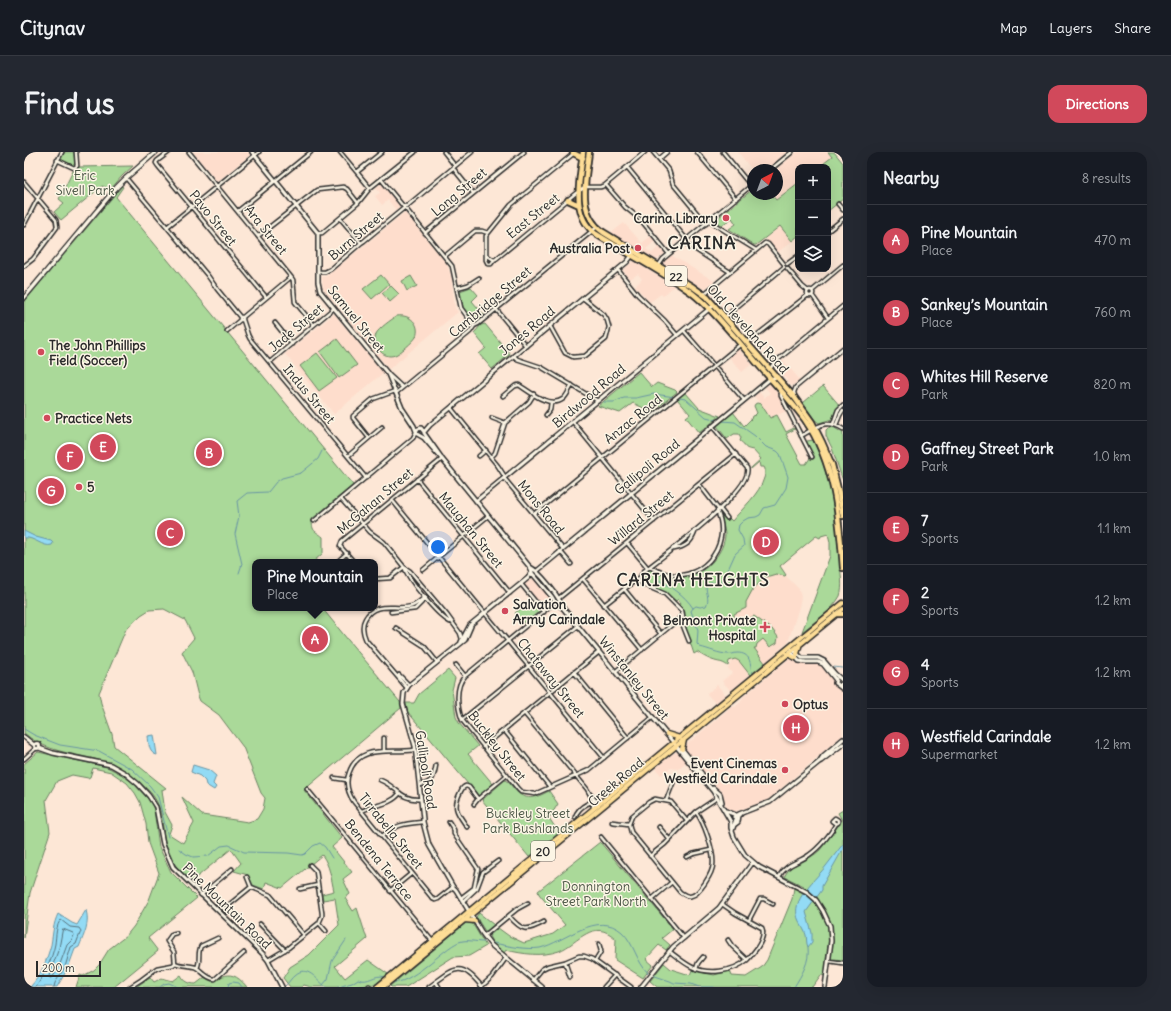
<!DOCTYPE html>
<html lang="en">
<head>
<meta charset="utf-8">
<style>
  :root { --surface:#171b24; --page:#242831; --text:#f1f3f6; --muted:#9ea1a6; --line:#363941; --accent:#d1495b }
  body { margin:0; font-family:Delius,sans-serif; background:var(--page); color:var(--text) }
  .controls { position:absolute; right:12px; top:12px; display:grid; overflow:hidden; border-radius:8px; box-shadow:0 4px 16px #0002 }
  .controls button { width:36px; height:36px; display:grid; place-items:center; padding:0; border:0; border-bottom:1px solid var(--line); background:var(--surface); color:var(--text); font:20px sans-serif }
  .compass { position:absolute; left:723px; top:12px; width:36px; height:36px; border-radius:50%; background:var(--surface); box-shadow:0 4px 16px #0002; rotate:41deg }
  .scale { position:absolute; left:12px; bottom:10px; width:65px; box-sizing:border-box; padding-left:4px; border:2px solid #2b2b2b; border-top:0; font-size:11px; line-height:14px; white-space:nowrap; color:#2b2b2b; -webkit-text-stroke:3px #fcf5e5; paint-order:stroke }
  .you { position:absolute; left:414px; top:395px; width:14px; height:14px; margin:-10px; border:3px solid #fff; border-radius:50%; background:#1a73e8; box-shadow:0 0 0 6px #1a73e833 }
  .badge { display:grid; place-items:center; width:26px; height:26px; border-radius:50%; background:var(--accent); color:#fff; font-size:13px; font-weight:700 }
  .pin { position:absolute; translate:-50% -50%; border:2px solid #fff; box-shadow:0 1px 4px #0006 }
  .popup { position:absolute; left:228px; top:407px; width:126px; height:52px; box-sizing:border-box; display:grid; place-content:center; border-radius:8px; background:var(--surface); filter:drop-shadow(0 1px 3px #0005); font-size:13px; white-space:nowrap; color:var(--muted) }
  .popup b { font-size:15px; color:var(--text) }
  .popup::after { content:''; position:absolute; left:50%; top:100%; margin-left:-8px; border:8px solid transparent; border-top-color:var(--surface) }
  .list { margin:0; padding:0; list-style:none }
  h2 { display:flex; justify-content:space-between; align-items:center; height:52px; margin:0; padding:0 16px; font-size:17px }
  h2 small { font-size:13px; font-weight:400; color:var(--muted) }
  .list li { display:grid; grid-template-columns:26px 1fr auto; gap:12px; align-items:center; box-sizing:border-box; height:72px; padding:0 16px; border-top:1px solid var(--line) }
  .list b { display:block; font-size:15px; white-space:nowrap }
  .list p { margin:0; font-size:13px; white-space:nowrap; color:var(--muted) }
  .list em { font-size:13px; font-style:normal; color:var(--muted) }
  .icon { flex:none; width:22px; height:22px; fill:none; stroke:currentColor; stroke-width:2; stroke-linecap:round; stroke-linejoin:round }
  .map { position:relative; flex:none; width:819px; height:835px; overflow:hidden; border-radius:12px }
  header { display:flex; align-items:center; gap:24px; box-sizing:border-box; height:56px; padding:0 20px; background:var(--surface); border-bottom:1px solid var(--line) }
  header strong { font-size:19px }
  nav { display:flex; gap:22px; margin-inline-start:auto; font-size:14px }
  .intro { display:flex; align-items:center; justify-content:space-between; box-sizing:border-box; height:96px; padding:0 24px }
  h1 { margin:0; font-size:28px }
  .button { padding:10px 18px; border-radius:12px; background:var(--accent); color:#fff; font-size:14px; font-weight:700 }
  main { display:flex; gap:24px; padding:0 24px }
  aside { flex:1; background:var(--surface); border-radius:12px; box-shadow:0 4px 16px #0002 }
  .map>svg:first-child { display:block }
</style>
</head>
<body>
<header>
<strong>Citynav</strong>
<nav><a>Map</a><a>Layers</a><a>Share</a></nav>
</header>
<div class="intro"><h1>Find us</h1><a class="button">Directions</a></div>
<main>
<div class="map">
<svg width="819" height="835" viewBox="0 0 819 835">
  <rect width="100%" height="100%" fill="#fde7d6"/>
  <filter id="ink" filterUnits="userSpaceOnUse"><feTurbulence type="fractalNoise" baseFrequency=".025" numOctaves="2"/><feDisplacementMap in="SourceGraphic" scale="8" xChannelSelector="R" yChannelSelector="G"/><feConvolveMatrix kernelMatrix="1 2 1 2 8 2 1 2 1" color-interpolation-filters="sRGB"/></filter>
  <g filter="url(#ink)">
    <path fill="#feddcc" d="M169,0H224L226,3L194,29L192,28Z
      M714,0H763L741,18H729V19Z
      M773,0H804L808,5L795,15H774V31L752,48L747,42H753V18H752Z
      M356,32H358L376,54L372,58L364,48L358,53L351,44L356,41L352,35Z
      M380,61L382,62L422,111L427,123L431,156L434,160L365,217L332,177L317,157L302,140L299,136L298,125L303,124Z
      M600,71L618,91L627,84L631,89L622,97L628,101L636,94L641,100L640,102L631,109L587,81Z
      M756,74L768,89L753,101L741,87Z
      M647,103L690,129L680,137L638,113L639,110Z
      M610,109L627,120L650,134L639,144L637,142L626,150L611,134L618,127L614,122L606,127L599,118Z
      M310,162L359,221L310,262L261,202Z
      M714,197L728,212L718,220L705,205Z
      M759,208L776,228L768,234L752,215V214Z
      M746,231L756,244L761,253L759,254L762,259L747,266L730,244L735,240L740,246L746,241L741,235Z
      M754,416L775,437L777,445L775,455L764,490L741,511L701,459Z
      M509,426L528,449L519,456L500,433Z
      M711,503L726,523L707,539L698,529L708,521L704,516Z
      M766,506L778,512H793L798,514L819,542L818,584L746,646L742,649L709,660L703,656L699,643L661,597V594L708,554L711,555L717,550L719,545Z
      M693,533L702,543L692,552L683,542Z
      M652,600L658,603L663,609L654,617L646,616L637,623L631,616L648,602Z"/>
    <path fill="#aad999" stroke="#6a8262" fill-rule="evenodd" d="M41,0H50L51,12L49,15L36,8Z
      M804,0H810L819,11V47L804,59V15H795L808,5Z
      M109,14L98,24L87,37L78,34L37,68L30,60L40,51L35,47L49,19H53L54,15Z
      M774,31V84L768,89L756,74L732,93H730L705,77L712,72L708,66L698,73L690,69L729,37V42H747L752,48Z
      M98,34L99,35L92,45L329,333L288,367C288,381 291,378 299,385V401L289,410H231V456H298L324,488L376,550L377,556L280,638L318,686L308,695L328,720L319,727L326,742L321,746L329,759L333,756L343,787L311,814L321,826L344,808L364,822L352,832L327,835H287L280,833L277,835H266L259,826L266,815L285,803L315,773L311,746L299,748L298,742L310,739C307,726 306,714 298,703L258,736L242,730L240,737L229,733L224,723L210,719L217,711L207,697L168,729C163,724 156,719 152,714C148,707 143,697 141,689C138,674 139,658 130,645C126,639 119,633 113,628C79,597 33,610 0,581V150ZM140,457L161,468L170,486L158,500L168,520L174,544L176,549L195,563L219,595L237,641L241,646L239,657L233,667L224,670L178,663L158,645L170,671L159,691L145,682L148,673L141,660L138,638L142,636L90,594L88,582L77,551L75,541L102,477L117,463L125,458Z
      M357,123L365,132L348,147L339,137Z
      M387,124L393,134L383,139L378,129Z
      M367,134L375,142L366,150L358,141Z
      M447,135L454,143L448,149L460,163L451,170L439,155L436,139Z
      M373,164C386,162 397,172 392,185C390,189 375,202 371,203C359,208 348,193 352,182C354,177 368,167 373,164Z
      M461,172L486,202L468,217L455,202L462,196L450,181L457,173Z
      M313,187L333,213L315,226L296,200Z
      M293,201L313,226L295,239L276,214Z
      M615,220L628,235L633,231L651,238L653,240L628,260L609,251L596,261L574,254Z
      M799,234L816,254L812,258L808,267L795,271L791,268L779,251Z
      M661,240L675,256L696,264L675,281L662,265L666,262L653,247Z
      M733,251L737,252L746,266L753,263L762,280L770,276L771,277L762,282L778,312H782L786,306L789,305L782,290L783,289L789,288C809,327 814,370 816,413C817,423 819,435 816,444C808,459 791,469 778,480L806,404V390L804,382L797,384L796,386L792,384L756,414L762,423L761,424L752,422L742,425L729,437L722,450V456L710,462C711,482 725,465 730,464L748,477L754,485L753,491L746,495L739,487L733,492L732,496H730L741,511L726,523L715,509L711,507L705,509L704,514C697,509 696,511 688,508C682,506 678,503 673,500L670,502L659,469L661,460L656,453L657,451L654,447L652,449C642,440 632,436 620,430L619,426L623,419L626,418L641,424L651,425V428H656V425L664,424L665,427L669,425V423C684,418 700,400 701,383C701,376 697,369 698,362L702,367L705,366L708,369C718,357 736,341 740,326C741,324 741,320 741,317L740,315H736L735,310L727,317V316L737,307L729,298C717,296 724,294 716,289L717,286L715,282H710L703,287L693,274L709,260L720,274L727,267L728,264L731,263L733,261L730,254L731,252Z
      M809,275L819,281V329L808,296L802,284V278L804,276Z
      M504,451L507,454L510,451L516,458L501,472L491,461Z
      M424,518L431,526L428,538L432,565L435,571L454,594L444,602L469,632L454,644L383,559L382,551H390L395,542Z
      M14,600L83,615L95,621L108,630L127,650L130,658L135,695L147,720L173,746L124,786L134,799L90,835H52L56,823L59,824L70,818L75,813L85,797L102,784L110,774L125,748L135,721L124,691L122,672L116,650L111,641L103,631L87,620L69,616L66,625L64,626L48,623L33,629L22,648L26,680L6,741L0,786V612Z
      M481,628C485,630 487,633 490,637C501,650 512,646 525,639L534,652L525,666L531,675L538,679L505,705L458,648Z
      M819,658V808L810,807L805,809L804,824L797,823L788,835H633L626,829L640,811L647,817L666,823L668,818L690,823L706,819L708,824L722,825L738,815L743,808L768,747L770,736L776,739L780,734L761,725V723C768,710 785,709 796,698C803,689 810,679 817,670L818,668L814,661Z
      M576,690L649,777L638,786L646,793L642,798L635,793L622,807L629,813L619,826L591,808L592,787C569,765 555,791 535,799C518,805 499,802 482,798L480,801L468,790L465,784L474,776L485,784L500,791L529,782L541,773L515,742L514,739Z
      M455,761L470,773L463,779H461L452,765Z
      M443,770L448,771L462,794L445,804L429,805L382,835H367L366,834Z
      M157,823C160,829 165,832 172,832L181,825C195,835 202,809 223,835H112L126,825L130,830L138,826L149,829Z"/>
    <path fill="#93dbf5" stroke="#6995a4" d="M0,379L12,385L27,389L29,391L28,393C19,396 9,384 0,386Z
      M130,583L133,603C124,601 125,591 124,584Z
      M169,613L185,618L192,624L189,632L192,635L190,638L182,633L181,629L176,624L167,620Z
      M819,692V697L798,734V738L782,760L788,781V790L784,795C782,791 783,787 782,783C780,776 774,770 773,763C769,746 793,726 802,714C808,707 813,699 819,692Z
      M62,758C66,772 60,782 55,795L51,797L44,816L33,835H6C17,824 23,807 27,793C29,782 29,772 34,762L48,771L53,773Z"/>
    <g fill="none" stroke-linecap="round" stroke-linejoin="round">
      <path stroke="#55717c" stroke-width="1" d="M39,777L49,781L50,783L48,788L43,793L36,812L29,825L26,826L25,824L35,796Z
        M12,835C21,822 28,807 31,792C32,785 32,772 37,768L46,775L55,776L57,779L52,792L47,795L41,815L31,831L30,835"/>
      <path stroke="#6995a4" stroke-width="1" d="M655,246L662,247L682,265L694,268
        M580,250H590L600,246H612L630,242L651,245
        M698,269L711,270L731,284L742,295L753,299L756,302L764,325L762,336L751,353L740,356L736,363L732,365L724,366L719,369L715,373L714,378L719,387L720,394L711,402L702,422L700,428L692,431H687L682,434C682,442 686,446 682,454L676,455L672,454L669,456L667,459L674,478L673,492L676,495C685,497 695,502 704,502C707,503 710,501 713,501C727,501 726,511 728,521
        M215,421L218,412L211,382L215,364L213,349L223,341L244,340L252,330L258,326L277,321L294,307L298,299
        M631,426C646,434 660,442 669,456
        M809,515L819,516
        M0,577L10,583L36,593L75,599L108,617L126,634L134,645L144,685
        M155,697L162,702L169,705L184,704L197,694L205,693L220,700L264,701L278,703L281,702L289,694L296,691L301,695L308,706
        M470,791C483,794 503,798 516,796C541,790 573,758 598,780C610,791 612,809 624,821
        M628,823L646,829L650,831L667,832L675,835
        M367,830C386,835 419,796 435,790C443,787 451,790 460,790
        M299,833L304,827L308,809L322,788
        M136,835L140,832L145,831L154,835
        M204,835L205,831L209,830L215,831L218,835
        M260,835C264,832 267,826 271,823C283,812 293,828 302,835
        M314,835L328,831L334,827C345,832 350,821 361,825
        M677,835H690
        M770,835C778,822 786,810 784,795"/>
      <g stroke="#2b2b2b" stroke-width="5.5">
        <path id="minor" d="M145,0L133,9L132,11L134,14L242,145
          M165,0L267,125L269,128L271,150L290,173
          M316,0L346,36
          M420,0L431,14
          M629,0L645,19L649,32L682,72
          M673,0L712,47
          M699,0L727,34
          M635,7L643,0
          M33,8L50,16L53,14L52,0
          M603,15L663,88
          M429,16L449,41
          M746,18L768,0
          M333,20L358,0
          M102,26L184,124L193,137L216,165V168H219V165H216
          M357,27L379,54
          M0,30L32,68L33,75L9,107L0,114
          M582,33L601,55L616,67L645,102
          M814,52L819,58
          M379,54H383L448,0
          M382,57L428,114L437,156L450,174
          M214,59L287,0
          M316,66L337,91
          M685,69L732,98
          M0,73L38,0
          M143,75L235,0
          M804,79L819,67
          M294,81H298L334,51L346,36L391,0
          M401,81L500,0
          M234,84L293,38L319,35L323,37L334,51
          M660,90L706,120
          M462,103V108L464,112H467L470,108L472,107L552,41L562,35H576L580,34L621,0
          M421,104L451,79H458L464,81
          M470,108L462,103V84L487,53L549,2
          M763,112L774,104
          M635,113L639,107L729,32
          M763,116L778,134L784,139
          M594,118L614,143L641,169L653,183
          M294,120H301L307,117L337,91L340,89L380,56
          M433,136L444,133L455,126
          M783 141a3 3 0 1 1 6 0a3 3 0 1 1-6 0Z
          M788,139L819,113
          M680,142L741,91L744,92L760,112
          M788,143L804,166
          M472,157L502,194
          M219,165L267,125
          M701,165L760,115
          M219,168L224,183L226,187L342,326
          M251,171L268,192
          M526,174L541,201L549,205L561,204L582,187L585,175L583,168L580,163L559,146
          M203,179L216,168
          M660,179L720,248
          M723,191L784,143
          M490,204L493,207L517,215L574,249
          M246,210L310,156
          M746,217L750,211L819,154
          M365,223L378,235
          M757,240V244L788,305
          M372,241L446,180L450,174L454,172L573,75
          M479,244L491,234L495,233C506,240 526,257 539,247C543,244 545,238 548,233
          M771,245L770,240L772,235L819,196
          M427,256L474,314L481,325
          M522,263L526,258L527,250
          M468,266L481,271
          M549,270L630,369
          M809,272L814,258L819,253
          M812,273L816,263L819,258
          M777,284C793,275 802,266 819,277
          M345,286L329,266V264L349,247L371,239
          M324,304L358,275
          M455,304L462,298
          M467,305L471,301L481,271L505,250L510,242
          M480,326L539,397
          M393,327L486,441
          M675,332L695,358
          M317,347L346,380L360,390L380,415L386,419L423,463L436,481L438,487
          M368,348L580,606
          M696,357L703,366
          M510,362L717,192
          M290,369L389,286L392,280
          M603,391L624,416
          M649,396L650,397C661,395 667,391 671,380L670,379
          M536,399L547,412
          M313,410L323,401
          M330,410L316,394L318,389L418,307
          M380,415C386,430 413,463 426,470
          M626,415C630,417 633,419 637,420C674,435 710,395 693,359
          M399,418L464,364
          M351,427L366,426L380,415
          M559,427L618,498
          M614,428L618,432L641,442L658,459L659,464L656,466L665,489
          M497,432L520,460
          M600,437L637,482
          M535,446L712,302
          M531,450L441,524C431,534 433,555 438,568L494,637L497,640L511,642L565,618L629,565
          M580,453L608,431L614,428L620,419C638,405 730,338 723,316L688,274
          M367,460L391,457L402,446
          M372,476L400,494L413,510
          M432,513L441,524
          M592,519L656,466
          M550,520L604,586
          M375,523L385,533
          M383,536L342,488C339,481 337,474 341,467C351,448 372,459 388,454C393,452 397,448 401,445
          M500,561L563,637L569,648V657
          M438,568L554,474
          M480,578L526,635
          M360,586V599
          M459,595L575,500
          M390,598C367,602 335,591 325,621C321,631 324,641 330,650L409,747L411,748L414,747L429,735
          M0,607L11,597
          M310,626L323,628
          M356,628C373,634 376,649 397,647
          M396,633C409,631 410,625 412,613
          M283,637L409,790
          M566,642L572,649
          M642,649L649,631
          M450,652L454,647L483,623
          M338,659C350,652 366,654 376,641
          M551,665C555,653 569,648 580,648
          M663,669L647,650L631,647L625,650L608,664L605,672L607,680L656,740C659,742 662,745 667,744C675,743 689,721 689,712C690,699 680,670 672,660
          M425,670L430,678V682L454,717L450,736L437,746
          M588,670L605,672
          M443,675C434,661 428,657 436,641C438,637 438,635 442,634L445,635L454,647
          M635,675L645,687
          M358,684C374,672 379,672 399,670
          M577,685L660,786
          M626,704L641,692L672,660L693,646
          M663,705L669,702L687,698
          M223,725L227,735L246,743L280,783
          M755,725C761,712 774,711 785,703C795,696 806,683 812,672L814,671V668L811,666L808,669L812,672
          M276,737L294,733
          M366,739L388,721
          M177,743L208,717
          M628,747L648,730
          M439,749L453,736L459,720L474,709
          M197,754L203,760
          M200,757L227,735
          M485,764C498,779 502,780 520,770
          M725,768L736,747H740L749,752
          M295,771L302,779
          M236,772L261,798
          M460,784L493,757L504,751
          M704,788L708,794L723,808
          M645,799C653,805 660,811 668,815C684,823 709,820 723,808C727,804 730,800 733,796C737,790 741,783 738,776L711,761L698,752
          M244,808L264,796L295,771L298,764V761L292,719L286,713
          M571,809L577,799L575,792
          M805,809L819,811
          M541,810L546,825
          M151,811L150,800L143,789L148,782L152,781
          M173,816C177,808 173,801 177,794L194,786
          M672,817L674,811L679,805
          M509,828L518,817L524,814L541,810L555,804H560L568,807L607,835
          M412,830L415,835
          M345,834V835
          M458,834L468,825L482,806
          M106,835L117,828L133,816L149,813L151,811C157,814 164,813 171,815C178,818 182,827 191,827L220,801
          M405,835C430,817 436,807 458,835
          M580,835L591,823"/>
      </g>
      <g stroke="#2b2b2b" stroke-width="6">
        <path id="tertiary" d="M228,0L294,81V130L296,139L364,222L378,256L390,274L393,282L400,286L418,307L505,414L508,420L504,426L446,473L437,490
          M393,279L394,277L397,276L400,280
          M400,280L406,273L603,110L609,102
          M400,281L417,305
          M452,349L690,153
          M506,415C516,420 534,443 538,454
          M513,419L746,227L753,225
          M508,421L528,445L531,450L539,456L689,639L707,670V676L710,685L721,703L735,715L783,740L792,748L799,759L806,774L807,789L801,835
          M447,474L441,488L385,533L380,541L379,552L391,594L399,667V670L405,693L429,735L432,738L458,781L467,793L518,835
          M768,497L778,506H794L800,509L811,522L818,528V531L816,533
          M766,499L775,509L782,510H794L799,512L811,527
          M812,527L811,531L819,537
          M0,585L10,593
          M10.5 594a2.5 2.5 0 1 1 5 0a2.5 2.5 0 1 1-5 0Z
          M15,596L29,601L87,613L101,621L114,632L125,644L132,655L139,692L149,715L238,801L244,808L258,835
          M658,597L678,622
          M795,610L799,604L819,587
          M689,636L696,642L698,650
          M702,659L712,663
          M710,665L715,662L746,650L795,610L797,609L819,592
          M710,673L714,670L715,663
          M708,679L712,667L717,662
          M617,835L649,795L695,756L729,710"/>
      </g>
      <g stroke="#2b2b2b" stroke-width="6">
        <path id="secondary" d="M0,146L92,36L102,26L132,0"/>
      </g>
      <g stroke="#2b2b2b" stroke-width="7">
        <path id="primary" d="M763,502L772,506
          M773,502L776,491
          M643,582L656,586
          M658,597L660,588
          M440,768L451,769
          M353,835L819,451
          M359,835L819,457"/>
      </g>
      <g stroke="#2b2b2b" stroke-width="8">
        <path id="trunk" d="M559,0C556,28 546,63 572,82C604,102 638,119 668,141C691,159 709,184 728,205C745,226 765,246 781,268C811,312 815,364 819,416
          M565,0C562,28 552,61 579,80L669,135L683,145L771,246L788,270L798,290L808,313L815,341L819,364
          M549,1L559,6
          M544,48L555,53
          M813,462H819"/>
      </g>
      <use href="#minor" stroke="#fcf5e5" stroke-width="2.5"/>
      <use href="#tertiary" stroke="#fcf5e5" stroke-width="3"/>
      <use href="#secondary" stroke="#fcf5e5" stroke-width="3.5"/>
      <use href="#primary" stroke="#fedd96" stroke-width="4"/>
      <use href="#trunk" stroke="#fedd96" stroke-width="4.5"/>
    </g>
  </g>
  <g fill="#d1495b" stroke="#fcf5e5" stroke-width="1.5">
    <circle cx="702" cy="66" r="4"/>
    <circle cx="614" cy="96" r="4"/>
    <circle cx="17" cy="200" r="4"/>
    <circle cx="23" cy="266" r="4"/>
    <circle cx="55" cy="335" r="4"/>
    <circle cx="481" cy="459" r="4"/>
    <path d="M739 469h4v4h4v4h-4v4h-4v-4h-4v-4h4z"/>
    <circle cx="761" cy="552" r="4"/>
    <circle cx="761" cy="618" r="4"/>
  </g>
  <g text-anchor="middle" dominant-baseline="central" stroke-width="3" stroke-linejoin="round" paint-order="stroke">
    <g fill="#fcf5e5" stroke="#6a6863" stroke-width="1">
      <rect x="641" y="114" width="22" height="20" rx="3"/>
      <rect x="507" y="689" width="24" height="20" rx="3"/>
    </g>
    <g font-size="12" font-weight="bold" fill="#2b2b2b">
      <text x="652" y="124">22</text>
      <text x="519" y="699">20</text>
    </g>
    <g font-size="13" fill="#4b5646" stroke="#fcf5e5">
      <text x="61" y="23">Eric<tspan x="61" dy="15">Sivell Park</tspan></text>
      <text x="504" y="661">Buckley Street<tspan x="504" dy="15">Park Bushlands</tspan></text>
      <text x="572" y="734">Donnington<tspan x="572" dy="15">Street Park North</tspan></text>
    </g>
    <g font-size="13" fill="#2b2b2b" stroke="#fcf5e5">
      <text transform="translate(435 40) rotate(-40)">Long Street</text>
      <text transform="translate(509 64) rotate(-39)">East Street</text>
      <text transform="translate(189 66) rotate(51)">Pavo Street</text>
      <text transform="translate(242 78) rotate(51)">Ara Street</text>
      <text transform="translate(332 84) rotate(-40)">Burn Street</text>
      <text transform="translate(466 150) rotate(-40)">Cambridge Street</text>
      <text transform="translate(332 167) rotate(51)">Samuel Street</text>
      <text transform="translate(272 176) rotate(-40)">Jade Street</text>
      <text transform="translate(724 177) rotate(48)">Old Cleveland Road</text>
      <text transform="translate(503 179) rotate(-40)">Jones Road</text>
      <text transform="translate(285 242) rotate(50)">Indus Street</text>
      <text transform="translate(565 244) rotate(-40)">Birdwood Road</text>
      <text transform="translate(609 267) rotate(-39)">Anzac Road</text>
      <text transform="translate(623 315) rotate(-39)">Gallipoli Road</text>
      <text transform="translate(351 349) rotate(-40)">McGahan Street</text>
      <text transform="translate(517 355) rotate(51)">Mons Road</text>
      <text transform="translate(617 366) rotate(-39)">Willard Street</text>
      <text transform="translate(447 378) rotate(51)">Maughan Street</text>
      <text transform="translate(527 526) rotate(51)">Chataway Street</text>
      <text transform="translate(610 526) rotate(51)">Winstanley Street</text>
      <text transform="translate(473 594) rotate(52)">Buckley Street</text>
      <text transform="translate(402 618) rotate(81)">Gallipoli Road</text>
      <text transform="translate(592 630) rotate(-40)">Creek Road</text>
      <text transform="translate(367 679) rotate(51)">Tirrabella Street</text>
      <text transform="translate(355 708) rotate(51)">Bendena Terrace</text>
      <text transform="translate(203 754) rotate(44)">Pine Mountain Road</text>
    </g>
    <g font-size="13" font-weight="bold" fill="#2b2b2b" stroke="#fcf5e5" text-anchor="start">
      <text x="694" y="66" text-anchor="end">Carina Library</text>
      <text x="606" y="96" text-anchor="end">Australia Post</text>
      <text x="25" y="193">The John Phillips<tspan x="25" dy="15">Field (Soccer)</tspan></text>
      <text x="31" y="266">Practice Nets</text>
      <text x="63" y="335">5</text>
      <text x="489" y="452">Salvation<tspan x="489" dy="15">Army Carindale</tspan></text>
      <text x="732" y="468" text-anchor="end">Belmont Private<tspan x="732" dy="15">Hospital</tspan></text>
      <text x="769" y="552">Optus</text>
      <text x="753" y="611" text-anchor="end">Event Cinemas<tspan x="753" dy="15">Westfield Carindale</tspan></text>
    </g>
    <g font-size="17" font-weight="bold" letter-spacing="1" fill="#2b2b2b" stroke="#fcf5e5">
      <text x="678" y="91">CARINA</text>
      <text x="669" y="428">CARINA HEIGHTS</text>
    </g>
  </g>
</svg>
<div class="controls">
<button>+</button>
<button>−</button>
<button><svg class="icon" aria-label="layers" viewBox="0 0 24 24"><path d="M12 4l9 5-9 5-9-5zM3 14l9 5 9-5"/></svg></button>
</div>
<svg class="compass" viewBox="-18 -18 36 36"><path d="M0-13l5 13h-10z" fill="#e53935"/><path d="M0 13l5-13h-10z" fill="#9ea1a6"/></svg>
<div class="scale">200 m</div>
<div class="you"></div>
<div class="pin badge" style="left:291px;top:487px">A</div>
<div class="popup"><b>Pine Mountain</b>Place</div>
<div class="pin badge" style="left:185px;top:301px">B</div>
<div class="pin badge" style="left:146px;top:381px">C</div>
<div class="pin badge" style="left:742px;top:390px">D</div>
<div class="pin badge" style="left:79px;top:295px">E</div>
<div class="pin badge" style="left:46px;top:305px">F</div>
<div class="pin badge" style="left:27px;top:339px">G</div>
<div class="pin badge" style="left:772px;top:576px">H</div>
</div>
<aside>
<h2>Nearby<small>8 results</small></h2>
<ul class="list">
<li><span class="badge">A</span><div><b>Pine Mountain</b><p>Place</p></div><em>470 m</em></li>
<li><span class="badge">B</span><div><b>Sankey’s Mountain</b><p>Place</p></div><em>760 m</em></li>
<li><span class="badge">C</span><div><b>Whites Hill Reserve</b><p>Park</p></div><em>820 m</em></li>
<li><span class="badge">D</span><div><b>Gaffney Street Park</b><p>Park</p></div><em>1.0 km</em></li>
<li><span class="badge">E</span><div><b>7</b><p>Sports</p></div><em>1.1 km</em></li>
<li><span class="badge">F</span><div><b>2</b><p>Sports</p></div><em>1.2 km</em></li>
<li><span class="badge">G</span><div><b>4</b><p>Sports</p></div><em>1.2 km</em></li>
<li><span class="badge">H</span><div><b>Westfield Carindale</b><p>Supermarket</p></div><em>1.2 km</em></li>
</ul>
</aside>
</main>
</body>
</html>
